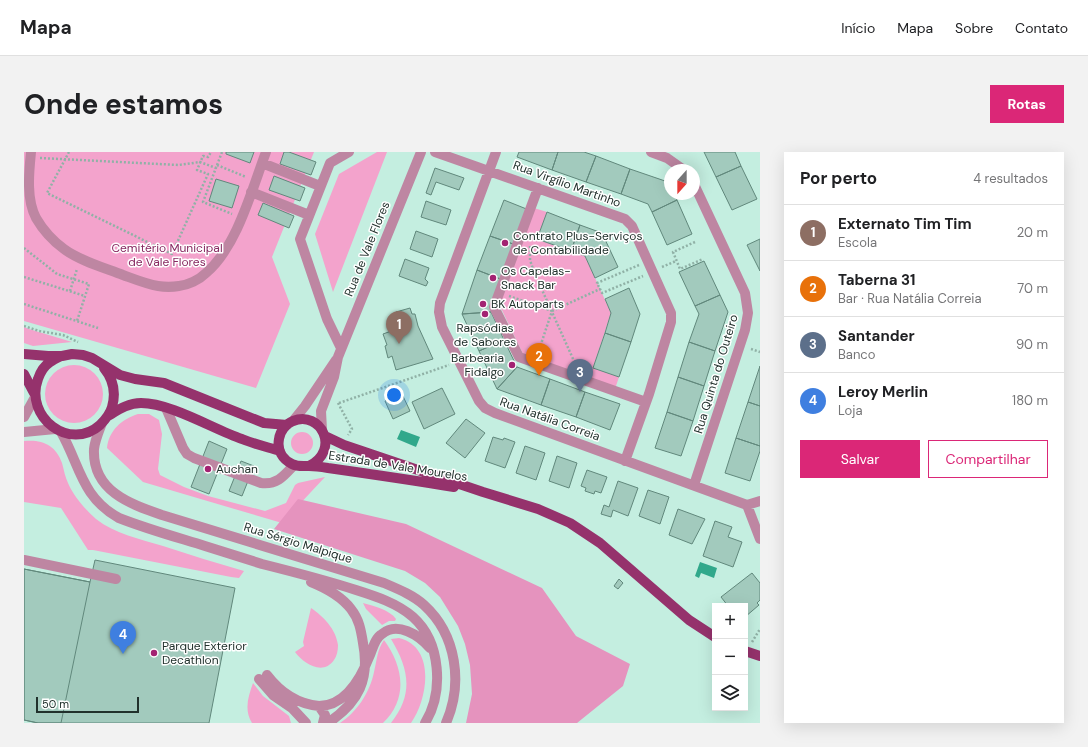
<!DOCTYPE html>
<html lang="pt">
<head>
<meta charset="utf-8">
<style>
  :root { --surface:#fff; --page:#f2f2f2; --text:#202124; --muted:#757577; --line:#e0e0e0; --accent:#db2777 }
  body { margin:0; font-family:"DM Sans",sans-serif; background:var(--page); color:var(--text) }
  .controls { position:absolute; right:12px; bottom:12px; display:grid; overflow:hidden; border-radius:0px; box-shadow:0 4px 16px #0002 }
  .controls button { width:36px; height:36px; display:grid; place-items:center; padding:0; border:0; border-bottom:1px solid var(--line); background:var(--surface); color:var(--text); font:20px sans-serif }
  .compass { position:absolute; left:640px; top:12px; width:36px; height:36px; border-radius:50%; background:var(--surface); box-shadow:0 4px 16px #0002; rotate:201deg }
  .scale { position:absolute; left:12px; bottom:10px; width:103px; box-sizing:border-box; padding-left:4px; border:2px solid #21312c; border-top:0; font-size:11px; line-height:14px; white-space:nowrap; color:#21312c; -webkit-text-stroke:3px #fff; paint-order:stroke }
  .you { position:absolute; left:370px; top:243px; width:14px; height:14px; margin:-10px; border:3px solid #fff; border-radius:50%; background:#1a73e8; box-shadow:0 0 0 6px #1a73e833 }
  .badge { display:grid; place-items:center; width:26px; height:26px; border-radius:50%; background:var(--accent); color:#fff; font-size:13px; font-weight:700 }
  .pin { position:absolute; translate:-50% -33px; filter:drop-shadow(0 1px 2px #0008) }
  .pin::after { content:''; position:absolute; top:21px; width:14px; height:12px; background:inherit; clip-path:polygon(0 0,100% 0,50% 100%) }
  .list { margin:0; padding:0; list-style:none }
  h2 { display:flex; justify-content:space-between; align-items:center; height:52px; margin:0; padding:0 16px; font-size:17px }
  h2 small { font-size:13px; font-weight:400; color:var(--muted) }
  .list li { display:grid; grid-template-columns:26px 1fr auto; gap:12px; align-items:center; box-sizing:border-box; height:56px; padding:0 16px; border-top:1px solid var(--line) }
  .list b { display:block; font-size:15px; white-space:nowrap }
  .list p { margin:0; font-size:13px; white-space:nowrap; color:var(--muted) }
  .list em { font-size:13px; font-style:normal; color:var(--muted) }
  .actions { display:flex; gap:8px; padding:12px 16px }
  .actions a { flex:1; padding:9px 0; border:1px solid var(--accent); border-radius:0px; text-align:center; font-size:14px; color:var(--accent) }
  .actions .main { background:var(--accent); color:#fff }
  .icon { flex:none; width:22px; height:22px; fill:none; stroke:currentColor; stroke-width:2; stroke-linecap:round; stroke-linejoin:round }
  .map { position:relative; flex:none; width:736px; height:571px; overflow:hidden; border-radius:0px }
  header { display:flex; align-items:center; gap:24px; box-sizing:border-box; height:56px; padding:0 20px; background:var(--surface); border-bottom:1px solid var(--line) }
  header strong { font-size:19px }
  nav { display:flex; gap:22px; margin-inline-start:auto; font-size:14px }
  .intro { display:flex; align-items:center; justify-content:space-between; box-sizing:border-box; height:96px; padding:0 24px }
  h1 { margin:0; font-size:28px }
  .button { padding:10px 18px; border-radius:0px; background:var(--accent); color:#fff; font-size:14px; font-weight:700 }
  main { display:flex; gap:24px; padding:0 24px }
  aside { flex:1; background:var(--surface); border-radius:0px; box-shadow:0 4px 16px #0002 }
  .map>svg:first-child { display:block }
</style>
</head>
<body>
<header>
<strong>Mapa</strong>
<nav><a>Início</a><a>Mapa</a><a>Sobre</a><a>Contato</a></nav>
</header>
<div class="intro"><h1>Onde estamos</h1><a class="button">Rotas</a></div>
<main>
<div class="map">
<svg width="736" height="571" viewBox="0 0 736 571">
  <rect width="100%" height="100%" fill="#c4eee0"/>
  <path fill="#f3a3cc" d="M0,0H290L248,105L266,152L232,236L0,169Z
    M353,0H363L309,140L291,82L315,22Z
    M510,56L523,60L513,87L561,104L587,161L569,216L595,225L591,237L500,204L475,152Z
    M0,175L5,177L48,190L9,194L0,191Z
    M21 242a29 29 0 1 1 58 0a29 29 0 1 1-58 0Z
    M114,262H125L135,268L138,282L134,317L136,323L160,335L184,344L241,359L262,351L271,333L274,331L301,325L258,371L119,330L83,296C85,278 98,267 114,262Z
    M267 291a11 11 0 1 1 22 0a11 11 0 1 1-22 0Z
    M0,289C18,287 32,293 38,311C40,318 41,325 44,331C50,345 61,357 72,367C91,382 116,387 139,394C166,403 193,411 220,419L215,426L207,425L69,398H64L37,356L0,350Z
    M339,451C350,454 366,458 372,467L371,469H365L358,473L342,457Z
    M287,456C299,464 312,477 314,493C314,498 313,504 310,508C299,524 280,512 271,500L280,494L279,490Z
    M375,486C412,495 404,547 387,571H367C390,542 385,517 367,487Z
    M360,488C379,514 385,546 359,571H316C333,560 346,540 350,520C353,508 353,498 360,488Z
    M229,531L239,544L265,564L267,571H228C220,558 224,545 229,531Z"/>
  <path fill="#e593be" d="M274,347L382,372L518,436L552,484L606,512L599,534L553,571H442L448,542L446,513L441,492L434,474L416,445L401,431L381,419L250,377Z"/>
  <path fill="#31a88b" d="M377,278L396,285L392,295L373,287Z
    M676,410L693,416L690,426L677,421L675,426L671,424Z"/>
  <path fill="#a2cabd" stroke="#61887c" d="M202,0H230L226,11L202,2Z
    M260,0H265L292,10L287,23L256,12Z
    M495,0H534L528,18L493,5Z
    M534,0H560L572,4L562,30L528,18Z
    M680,0H711L717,14L692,25Z
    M572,4L606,17L597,42L562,30Z
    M717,14L733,47L708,58L692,25Z
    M411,16L440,26L435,38L412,30L407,43L402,41Z
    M606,17L644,30L646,34V42H650L653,48L628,60L624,52L597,42Z
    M250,24L281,36L276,49L245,38Z
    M192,27L215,34L208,56L185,49Z
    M480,48L505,58L492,93L466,84Z
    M653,48L668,82L643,93L628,60Z
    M402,49L427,58L422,73L397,65Z
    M239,51L270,64L265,76L234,63Z
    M523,60L556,73L547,99L513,87Z
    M556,73L578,81L594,115L571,126L561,104L547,99Z
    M392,79L414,87L408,105L386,97Z
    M466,84L492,93L479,128L453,118Z
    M736,87V119L723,93Z
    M381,107L405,116L401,127L404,130L402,134L375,124Z
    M680,109L696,143L671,154L655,120Z
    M453,118L479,128L467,160L438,162Z
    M605,136L616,162L607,190L581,181L587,161L581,147Z
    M696,143L704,160L691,199L665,190L675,162L671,154Z
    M386,156L388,162H391L394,174L409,207L372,218L368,204L364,206L361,194L363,193L359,182L370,178L373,164L372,160Z
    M467,160L480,188L455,199L438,162Z
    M581,181L607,190L595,225L569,216Z
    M480,188L493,215L473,237L455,199Z
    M665,190L691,199L680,234L654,225Z
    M736,214V254L724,250Z
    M493,215L526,227L517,253L473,237Z
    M654,225L680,234L669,269L643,260Z
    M526,227L561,240L552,265L517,253Z
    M418,236L431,262L400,277L388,250Z
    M561,240L596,252L586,278L552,265Z
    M378,242L386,259L369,267L361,249Z
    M724,250L736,254V294L712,286Z
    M643,260L669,269L657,304L631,296Z
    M442,267L461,281L441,306L422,291Z
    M469,285L479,288L480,286L491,290L481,316L461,309Z
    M712,286L736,294V299L726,329L701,321Z
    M185,289L203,297L185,342L167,335Z
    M501,294L521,301L512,328L492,321Z
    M533,304L553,311L545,336L525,329Z
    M217,309L230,314L218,344L205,339Z
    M563,318L583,325L577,341L571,339L570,342L561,339L562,336L557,334Z
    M594,329L614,336L604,364L589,358L587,365L577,362L580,353L585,355Z
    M624,338L645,345L636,372L615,364Z
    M654,357L681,367L668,392L645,383Z
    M691,369L708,375L704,385L718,390L709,415L679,404Z
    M71,408L211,436L185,571H14L0,568V417L66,430Z
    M0,417L66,430L37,571H14L0,568Z
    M728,421L736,431V448L733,451L735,453L721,465V454H704L697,445Z
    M595,427L599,431L594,437L590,434Z"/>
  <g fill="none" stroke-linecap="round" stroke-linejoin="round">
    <path stroke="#90b1a6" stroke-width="2.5" stroke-dasharray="2 2" stroke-linecap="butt" d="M45,0L23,41L148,102L184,22L173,18L179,4L184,5L187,0
      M198,0L179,50L208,62
      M16,6L155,13L176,10L192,16
      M193,13L222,25
      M671,90L649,100L656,117L679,107
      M506,94V108L510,120L550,209L555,213
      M0,96L33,122L65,132L53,169
      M615,113L573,131L578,141L619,124
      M638,115L652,109
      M0,125L61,144
      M46,139L53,117
      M485,144L528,159L514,201
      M0,152L74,176
      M528,159L576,137
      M0,174L15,179L39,183L54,190
      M727,197L736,200
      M314,251L328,277L324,283
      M315,251L425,213
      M728,490L736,477"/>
    <path stroke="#be86a2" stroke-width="10" d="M7,0C5,20 2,47 12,66C19,78 29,89 40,97C56,109 81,116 99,123C110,127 122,132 134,134C140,135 149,135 155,134C164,133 175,128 182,121C213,95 228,37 242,0
      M411,0L601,67L608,74L647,161V170L625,242L601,309
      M472,0L416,151L415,160L418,175L455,249L461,256L471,261L723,353L736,349
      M627,0L643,6L660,18
      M238,11L296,34
      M670,32L721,141L724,161L721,178L670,333
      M514,36L470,155L495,205L622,250
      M227,40L285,63
      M317,196L303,167L276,87L306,11L325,0
      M142,256L159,296L163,302L170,306L237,331C253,333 260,324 270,313
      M0,265L10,247
      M269,269L281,254L312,208
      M78,271C75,279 71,288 70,297C68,339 106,352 138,363L360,431C374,437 389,443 400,453C433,483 439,532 422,571
      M298,278L297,259L310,225L314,205L397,0
      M0,280L31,277
      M37,280C56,313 57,345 95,366C123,377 152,385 181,394C200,400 219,406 238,412C270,420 301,428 332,438C351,444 373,451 389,465C417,490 420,540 401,571
      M723,353L736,387
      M0,408L92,427
      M287,430C302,436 317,444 327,457C335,467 337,478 339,491C346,527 335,550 304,571
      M243,523C256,540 274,552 295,554L301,563L299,571
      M235,527L249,543L268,556L282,571
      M295,554C322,554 337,526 346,503C349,496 351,486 358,482C373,469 395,483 406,496"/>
    <path stroke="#95326c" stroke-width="10" d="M0,202L24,204H38L48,202L59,203L68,206L96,223L111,227L140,231L240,271L263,273
      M37,204C33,206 29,208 26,210C20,214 16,221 14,227C0,265 46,300 76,273C81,268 86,262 88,255C92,241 89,227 80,216
      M0,222L10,241
      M84,264C94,258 104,251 117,251C147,251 189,277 218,287C230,292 243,295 256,299
      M301,284L320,293L459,340L514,357L546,371L576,391L665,468L691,485
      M285,314C317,298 297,258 269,269C262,272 256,279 255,287C253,298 258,307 268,312C274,315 279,314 285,314C291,314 298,315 304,316C346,322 388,328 430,335
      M721,499L736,504"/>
  </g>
  <g fill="#a32272" stroke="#fff" stroke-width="1.5">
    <circle cx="481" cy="91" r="4"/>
    <circle cx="469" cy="126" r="4"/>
    <circle cx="459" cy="152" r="4"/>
    <circle cx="461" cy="162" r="4"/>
    <circle cx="488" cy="213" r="4"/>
    <circle cx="184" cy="317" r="4"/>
    <circle cx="130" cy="501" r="4"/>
  </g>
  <g text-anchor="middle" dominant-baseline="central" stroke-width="3" stroke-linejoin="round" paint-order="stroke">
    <g font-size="12" fill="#21312c" stroke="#fff">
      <text transform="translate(543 32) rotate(20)">Rua Virgílio Martinho</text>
      <text transform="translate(343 97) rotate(-68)">Rua de Vale Flores</text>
      <text transform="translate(692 222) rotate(-73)">Rua Quinta do Outeiro</text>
      <text transform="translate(526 267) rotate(20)">Rua Natália Correia</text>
      <text transform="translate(374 314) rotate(9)">Estrada de Vale Mourelos</text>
      <text transform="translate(274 391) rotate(17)">Rua Sérgio Malpique</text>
    </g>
    <g font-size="12" fill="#21312c" stroke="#fff" text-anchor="start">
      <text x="489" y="84">Contrato Plus-Serviços<tspan x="489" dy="14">de Contabilidade</tspan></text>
      <text x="477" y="119">Os Capelas-<tspan x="477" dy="14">Snack Bar</tspan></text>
      <text x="467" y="152">BK Autoparts</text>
      <text x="461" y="176" text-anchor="middle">Rapsódias<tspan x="461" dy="14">de Sabores</tspan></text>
      <text x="480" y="206" text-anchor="end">Barbearia<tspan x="480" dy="14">Fidalgo</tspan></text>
      <text x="192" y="317">Auchan</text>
      <text x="138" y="494">Parque Exterior<tspan x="138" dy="14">Decathlon</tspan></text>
    </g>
    <g font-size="12" fill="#882962" stroke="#fff">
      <text x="143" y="96">Cemitério Municipal<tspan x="143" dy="14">de Vale Flores</tspan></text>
    </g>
  </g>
</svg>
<div class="controls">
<button>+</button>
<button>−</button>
<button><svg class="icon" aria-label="layers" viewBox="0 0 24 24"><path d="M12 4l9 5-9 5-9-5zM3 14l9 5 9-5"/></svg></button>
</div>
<svg class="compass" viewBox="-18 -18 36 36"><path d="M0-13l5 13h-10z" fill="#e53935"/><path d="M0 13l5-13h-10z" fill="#757577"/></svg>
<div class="scale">50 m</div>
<div class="you"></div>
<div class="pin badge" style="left:375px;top:192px;background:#8d6e63">1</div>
<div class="pin badge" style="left:515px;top:224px;background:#e8710a">2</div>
<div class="pin badge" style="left:556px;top:240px;background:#5c6f8a">3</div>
<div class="pin badge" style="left:99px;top:502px;background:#3f7fe0">4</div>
</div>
<aside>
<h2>Por perto<small>4 resultados</small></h2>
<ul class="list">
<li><span class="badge" style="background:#8d6e63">1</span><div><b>Externato Tim Tim</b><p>Escola</p></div><em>20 m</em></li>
<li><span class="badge" style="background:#e8710a">2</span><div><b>Taberna 31</b><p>Bar · Rua Natália Correia</p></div><em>70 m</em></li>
<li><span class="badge" style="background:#5c6f8a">3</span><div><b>Santander</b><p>Banco</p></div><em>90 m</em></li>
<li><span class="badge" style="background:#3f7fe0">4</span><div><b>Leroy Merlin</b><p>Loja</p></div><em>180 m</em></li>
</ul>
<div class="actions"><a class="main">Salvar</a><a>Compartilhar</a></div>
</aside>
</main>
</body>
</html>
